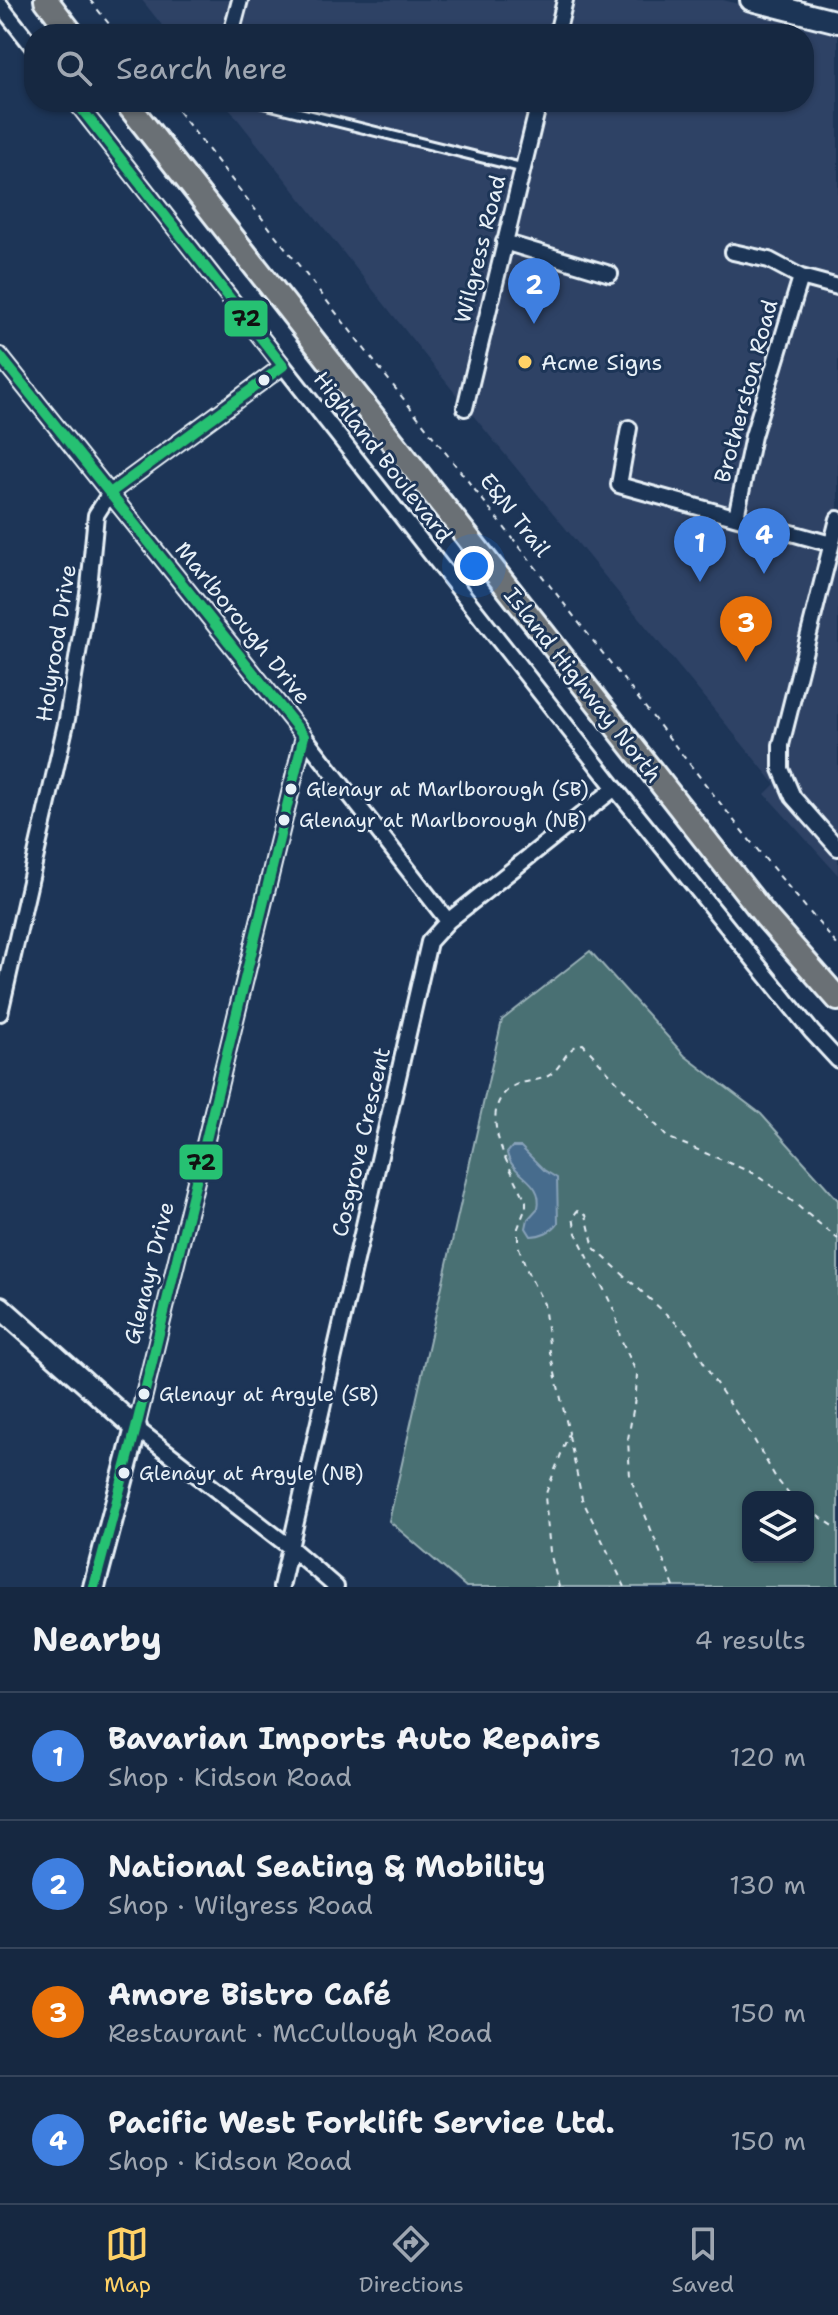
<!DOCTYPE html>
<html lang="en">
<head>
<meta charset="utf-8">
<style>
  :root { --surface:#162841; --page:#1f3048; --text:#f1f3f6; --muted:#9ea6b1; --line:#35445a; --accent:#ffd166 }
  body { margin:0; font-family:"Shantell Sans",sans-serif; background:var(--page); color:var(--text) }
  .controls { position:absolute; right:24px; bottom:24px; display:grid; overflow:hidden; border-radius:16px; box-shadow:0 2px 6px #0004 }
  .controls button { width:72px; height:72px; display:grid; place-items:center; padding:0; border:0; border-bottom:2px solid var(--line); background:var(--surface); color:var(--text); font:40px sans-serif }
  .you { position:absolute; left:474px; top:566px; width:28px; height:28px; margin:-20px; border:6px solid #fff; border-radius:50%; background:#1a73e8; box-shadow:0 0 0 12px #1a73e833 }
  .badge { display:grid; place-items:center; width:52px; height:52px; border-radius:50%; background:var(--accent); color:#fff; font-size:26px; font-weight:700 }
  .pin { position:absolute; translate:-50% -66px; filter:drop-shadow(0 2px 4px #0008) }
  .pin::after { content:''; position:absolute; top:42px; width:28px; height:24px; background:inherit; clip-path:polygon(0 0,100% 0,50% 100%) }
  .list { margin:0; padding:0; list-style:none }
  h2 { display:flex; justify-content:space-between; align-items:center; height:104px; margin:0; padding:0 32px; font-size:34px }
  h2 small { font-size:26px; font-weight:400; color:var(--muted) }
  .list li { display:grid; grid-template-columns:52px 1fr auto; gap:24px; align-items:center; box-sizing:border-box; height:128px; padding:0 32px; border-top:2px solid var(--line) }
  .list b { display:block; font-size:30px; white-space:nowrap }
  .list p { margin:0; font-size:26px; white-space:nowrap; color:var(--muted) }
  .list em { font-size:26px; font-style:normal; color:var(--muted) }
  .icon { flex:none; width:44px; height:44px; fill:none; stroke:currentColor; stroke-width:2; stroke-linecap:round; stroke-linejoin:round }
  .map { position:relative; flex:none; width:838px; height:1587px; overflow:hidden }
  .search { position:absolute; background:var(--surface); box-shadow:0 2px 6px #0004; left:24px; right:24px; top:24px; height:88px; display:flex; align-items:center; gap:20px; box-sizing:border-box; padding:0 28px; border-radius:32px; color:var(--muted); font-size:30px }
  .sheet { height:616px; background:var(--surface) }
  nav { display:flex; justify-content:space-around; align-items:center; box-sizing:border-box; height:112px; border-top:2px solid var(--line); background:var(--surface); font-size:22px; color:var(--muted) }
  nav a { display:grid; justify-items:center; gap:4px }
  nav .on { color:var(--accent) }
  .map>svg:first-child { display:block }
</style>
</head>
<body>
<div class="map">
<svg width="838" height="1587" viewBox="0 0 838 1587">
  <rect width="100%" height="100%" fill="#1d3557"/>
  <filter id="ink" filterUnits="userSpaceOnUse"><feTurbulence type="fractalNoise" baseFrequency=".0125" numOctaves="2"/><feDisplacementMap in="SourceGraphic" scale="16" xChannelSelector="R" yChannelSelector="G"/><feConvolveMatrix kernelMatrix="1 2 1 2 8 2 1 2 1" color-interpolation-filters="sRGB"/></filter>
  <g filter="url(#ink)">
    <path fill="#2e4265" d="M142,0H723L838,29V875L765,794L775,784L458,397L224,102H804V34H169Z"/>
    <path fill="#496f73" stroke="#98b0b6" stroke-width="2" fill-rule="evenodd" d="M590,951L685,1056L761,1114L838,1200V1587H466L389,1521L502,1020ZM748,1497H808V1557H748Z"/>
    <path fill="#466c8d" stroke="#87a1b8" stroke-width="2" d="M512,1147H521L544,1170L557,1178L558,1223C553,1231 540,1236 531,1236L526,1228L528,1219L538,1208C544,1180 512,1177 507,1153Z"/>
    <g fill="none" stroke-linecap="round" stroke-linejoin="round">
      <g stroke="#e8f1f8" stroke-width="13">
        <path id="lane" d="M257,102L523,168"/>
      </g>
      <g stroke="#e8f1f8" stroke-width="20">
        <path id="street" d="M0,5L34,48
          M231,34L240,0
          M557,34L565,0
          M76,102L615,788L812,1032L838,1060
          M504,242L610,274
          M733,252L769,260L801,277L838,287
          M0,356L304,736L448,921
          M465,408L539,102
          M629,428L619,485L831,544
          M736,517L753,436L801,277
          M838,519L781,745V769L793,797L838,848
          M304,736L136,1428L291,1548L336,1587
          M0,1013L67,719L89,587L96,515L110,493L283,366
          M281,1587L429,942L448,921L615,788"/>
      </g>
      <g stroke="#e8f1f8" stroke-width="26">
        <path id="secondary" d="M751,0L838,22
          M0,1307L136,1428L94,1587"/>
      </g>
      <g stroke="#e8f1f8" stroke-width="28">
        <path id="primary" d="M46,0L72,34
          M126,102L766,917L838,999"/>
      </g>
      <path stroke="#e8f1f8" stroke-width="2" stroke-dasharray="6 6" stroke-linecap="butt" d="M90,0L117,34
        M171,102L746,836L838,946
        M569,1436L582,1499L625,1587
        M808,1509L838,1529
        M559,1587L550,1552L545,1496L569,1433L550,1352L544,1304L528,1273L518,1245V1228L526,1207V1201C513,1172 473,1112 512,1087C523,1080 536,1082 548,1076C563,1068 565,1046 583,1044L667,1137L753,1173L787,1197L838,1239
        M674,1587L630,1477L628,1439L636,1393L637,1374L620,1337L615,1312L576,1233L573,1217L577,1211L586,1215L594,1248L687,1333L713,1379L752,1436L776,1478L791,1497"/>
      <use href="#lane" stroke="#1d3557" stroke-width="7"/>
      <use href="#street" stroke="#1d3557" stroke-width="14"/>
      <use href="#secondary" stroke="#1d3557" stroke-width="20"/>
      <use href="#primary" stroke="#6b7074" stroke-width="22"/>
      <g stroke="#1d3557" stroke-width="16">
        <path id="bus-1" d="M76,102L283,366L110,493
          M0,356L304,736
          M94,1587L136,1428L304,736"/>
      </g>
      <use href="#bus-1" stroke="#26c172" stroke-width="10"/>
    </g>
  </g>
  <circle fill="#ffd166" stroke="#1d3557" stroke-width="3" cx="525" cy="362" r="8"/>
  <g fill="#e8f1f8" stroke="#1d3557" stroke-width="3">
    <circle cx="264" cy="380" r="7"/>
    <circle cx="291" cy="789" r="7"/>
    <circle cx="284" cy="820" r="7"/>
    <circle cx="144" cy="1394" r="7"/>
    <circle cx="124" cy="1473" r="7"/>
  </g>
  <g text-anchor="middle" dominant-baseline="central" stroke-width="6" stroke-linejoin="round" paint-order="stroke">
    <g font-size="20" fill="#e8f1f8" stroke="#1d3557" text-anchor="start">
      <text x="306" y="789">Glenayr at Marlborough (SB)</text>
      <text x="299" y="820">Glenayr at Marlborough (NB)</text>
      <text x="159" y="1394">Glenayr at Argyle (SB)</text>
      <text x="139" y="1473">Glenayr at Argyle (NB)</text>
    </g>
    <g font-size="22" fill="#e8f1f8" stroke="#1d3557">
      <text transform="translate(480 249) rotate(-76)">Wilgress Road</text>
      <text transform="translate(746 391) rotate(-75)">Brotherston Road</text>
      <text transform="translate(383 457) rotate(52)">Highland Boulevard</text>
      <text transform="translate(515 515) rotate(52)">E&amp;N Trail</text>
      <text transform="translate(243 623) rotate(51)">Marlborough Drive</text>
      <text transform="translate(56 643) rotate(-81)">Holyrood Drive</text>
      <text transform="translate(583 685) rotate(52)">Island Highway North</text>
      <text transform="translate(361 1142) rotate(-77)">Cosgrove Crescent</text>
      <text transform="translate(149 1273) rotate(-76)">Glenayr Drive</text>
    </g>
    <g font-size="22" fill="#e8f1f8" stroke="#1d3557" text-anchor="start">
      <text x="541" y="362">Acme Signs</text>
    </g>
  </g>
  <g stroke="#1d3557" stroke-width="3">
    <rect x="223" y="299" width="46" height="39" rx="8" fill="#26c172"/>
    <rect x="178" y="1143" width="46" height="38" rx="8" fill="#26c172"/>
  </g>
  <g font-size="22" text-anchor="middle" font-weight="bold" fill="#111">
    <text x="246" y="326">72</text>
    <text x="201" y="1170">72</text>
  </g>
</svg>
<div class="controls">
<button><svg class="icon" aria-label="layers" viewBox="0 0 24 24"><path d="M12 4l9 5-9 5-9-5zM3 14l9 5 9-5"/></svg></button>
</div>
<div class="you"></div>
<div class="pin badge" style="left:700px;top:582px;background:#3f7fe0">1</div>
<div class="pin badge" style="left:534px;top:324px;background:#3f7fe0">2</div>
<div class="pin badge" style="left:746px;top:662px;background:#e8710a">3</div>
<div class="pin badge" style="left:764px;top:574px;background:#3f7fe0">4</div>
<div class="search"><svg class="icon" aria-label="search" viewBox="0 0 24 24"><circle cx="10" cy="10" r="6"/><path d="M15 15l6 6"/></svg>Search here</div>
</div>
<section class="sheet">
<h2>Nearby<small>4 results</small></h2>
<ul class="list">
<li><span class="badge" style="background:#3f7fe0">1</span><div><b>Bavarian Imports Auto Repairs</b><p>Shop · Kidson Road</p></div><em>120 m</em></li>
<li><span class="badge" style="background:#3f7fe0">2</span><div><b>National Seating &amp; Mobility</b><p>Shop · Wilgress Road</p></div><em>130 m</em></li>
<li><span class="badge" style="background:#e8710a">3</span><div><b>Amore Bistro Café</b><p>Restaurant · McCullough Road</p></div><em>150 m</em></li>
<li><span class="badge" style="background:#3f7fe0">4</span><div><b>Pacific West Forklift Service Ltd.</b><p>Shop · Kidson Road</p></div><em>150 m</em></li>
</ul>
</section>
<nav>
<a class="on"><svg class="icon" aria-label="map" viewBox="0 0 24 24"><path d="M3 6l6-2 6 2 6-2v14l-6 2-6-2-6 2zM9 4v14M15 6v14"/></svg>Map</a>
<a><svg class="icon" aria-label="directions" viewBox="0 0 24 24"><path d="M12 3l9 9-9 9-9-9zM9 14v-3h6M13 9l2 2-2 2"/></svg>Directions</a>
<a><svg class="icon" aria-label="saved" viewBox="0 0 24 24"><path d="M7 4h10v16l-5-4-5 4z"/></svg>Saved</a>
</nav>
</body>
</html>
